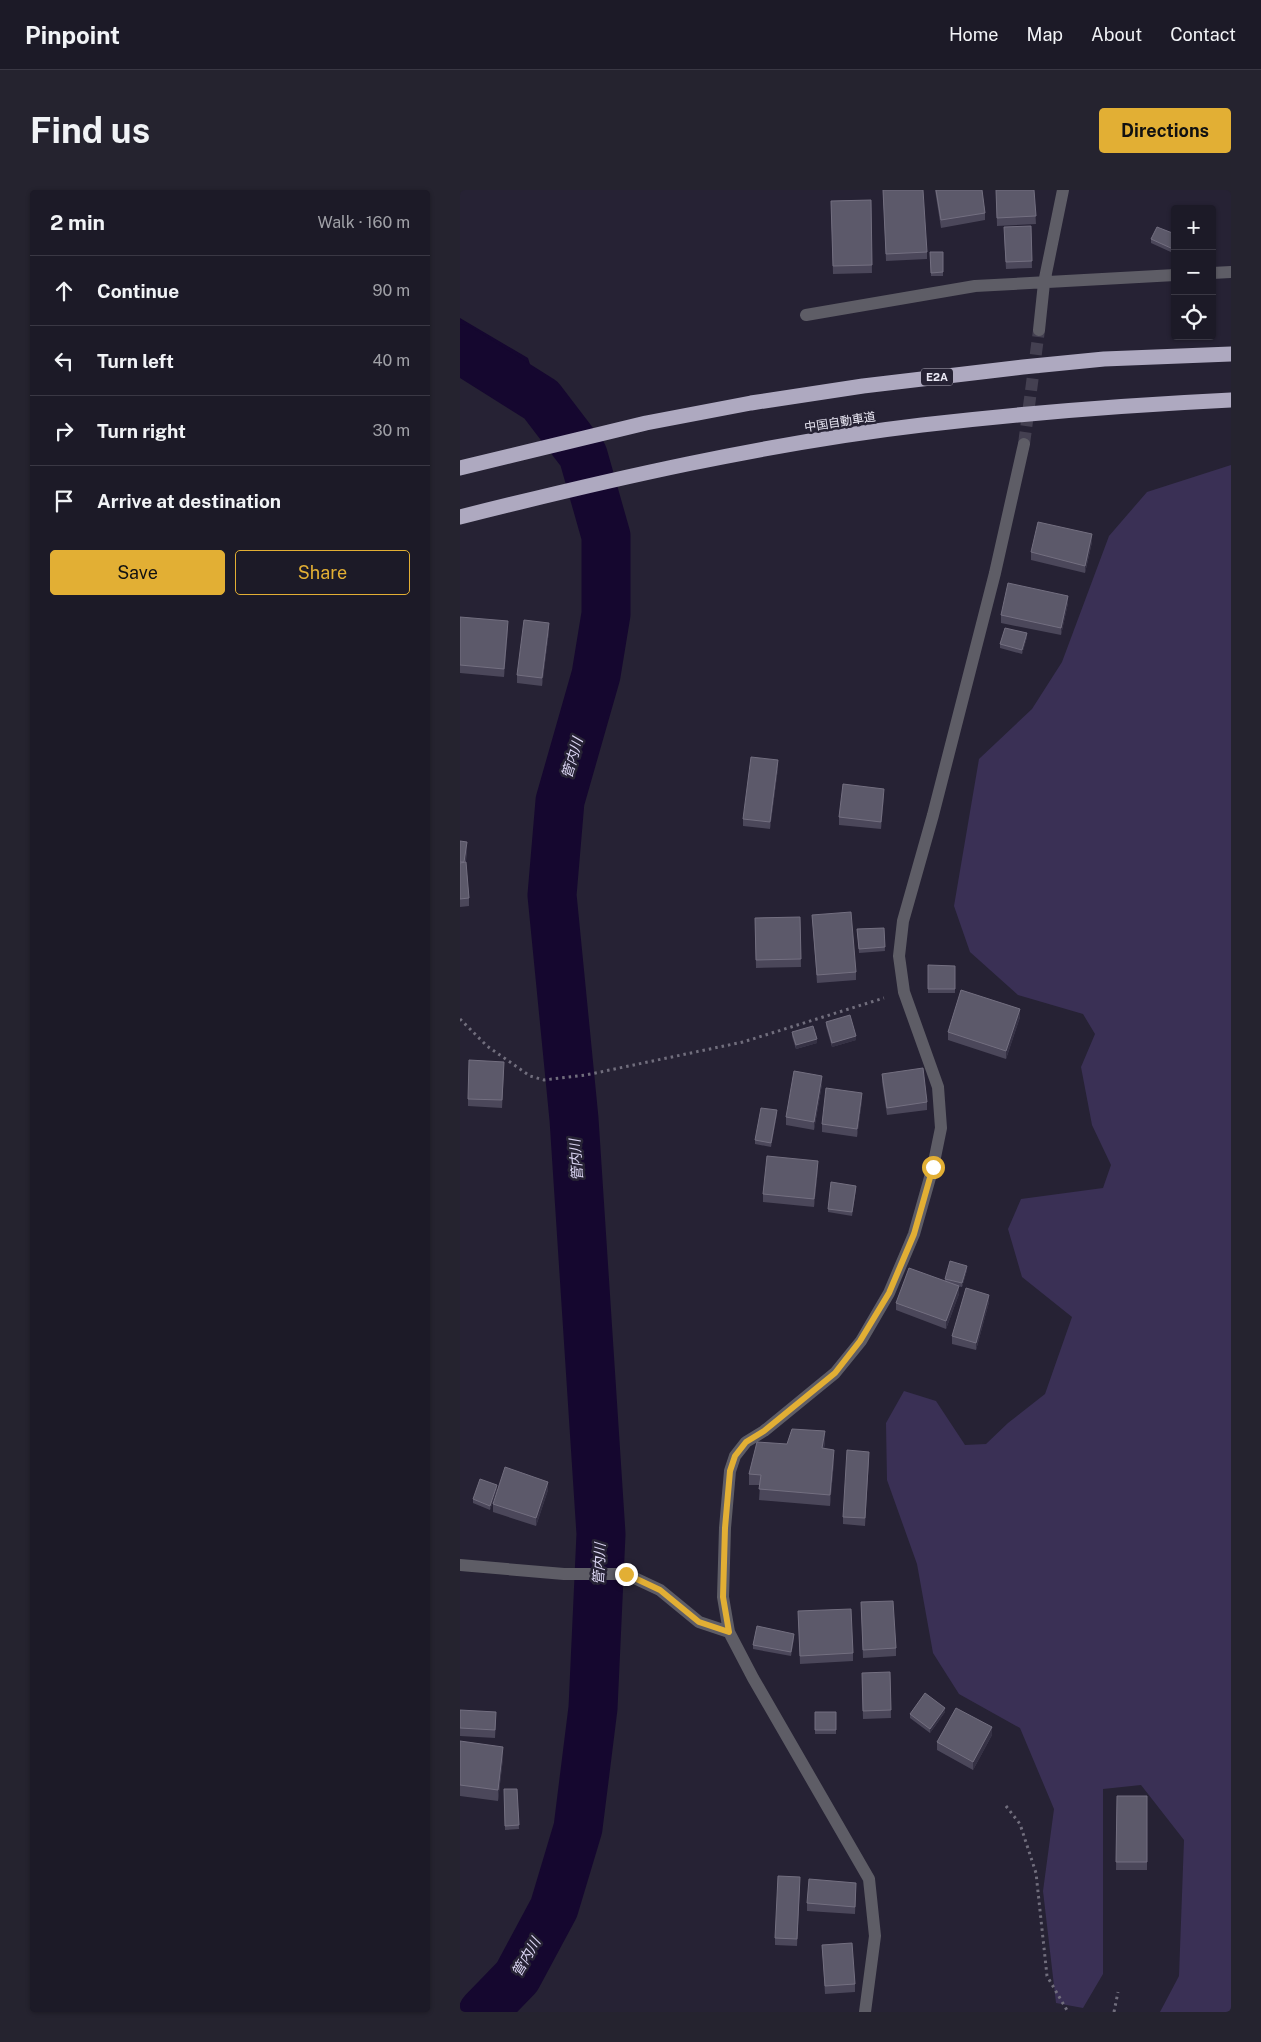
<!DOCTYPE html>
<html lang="en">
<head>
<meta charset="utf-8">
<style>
  :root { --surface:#1c1a27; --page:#25232f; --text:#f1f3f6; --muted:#a0a1a7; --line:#3a3844; --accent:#e2af34 }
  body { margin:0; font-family:"Public Sans","Noto Sans JP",sans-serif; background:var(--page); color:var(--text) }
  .controls { position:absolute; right:15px; top:15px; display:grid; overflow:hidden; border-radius:5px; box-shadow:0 1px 4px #0004 }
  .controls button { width:45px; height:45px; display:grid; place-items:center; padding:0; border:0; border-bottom:1px solid var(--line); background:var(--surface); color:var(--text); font:25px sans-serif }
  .stop { position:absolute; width:15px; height:15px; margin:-11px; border:4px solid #e2af34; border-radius:50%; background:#fff }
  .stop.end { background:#e2af34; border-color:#fff; box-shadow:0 1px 5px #0008 }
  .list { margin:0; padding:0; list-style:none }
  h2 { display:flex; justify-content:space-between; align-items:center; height:65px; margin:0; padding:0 20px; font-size:21px }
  h2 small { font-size:16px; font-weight:400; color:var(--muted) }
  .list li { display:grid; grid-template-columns:32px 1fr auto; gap:15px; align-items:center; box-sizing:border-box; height:70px; padding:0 20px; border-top:1px solid var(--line) }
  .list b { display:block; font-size:19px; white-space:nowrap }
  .list em { font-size:16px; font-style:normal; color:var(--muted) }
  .actions { display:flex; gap:10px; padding:15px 20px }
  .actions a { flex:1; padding:11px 0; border:1px solid var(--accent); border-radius:5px; text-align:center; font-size:18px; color:var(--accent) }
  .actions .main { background:var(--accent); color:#111 }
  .icon { flex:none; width:28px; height:28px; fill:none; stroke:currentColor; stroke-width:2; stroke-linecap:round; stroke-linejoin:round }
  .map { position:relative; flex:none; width:771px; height:1822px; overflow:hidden; border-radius:5px }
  header { display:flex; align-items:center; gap:30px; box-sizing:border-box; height:70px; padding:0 25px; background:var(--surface); border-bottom:1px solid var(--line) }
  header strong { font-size:24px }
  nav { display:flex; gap:28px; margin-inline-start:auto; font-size:18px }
  .intro { display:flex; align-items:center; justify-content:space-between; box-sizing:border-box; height:120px; padding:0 30px }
  h1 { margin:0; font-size:35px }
  .button { padding:12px 22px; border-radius:5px; background:var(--accent); color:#111; font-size:18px; font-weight:700 }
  main { display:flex; gap:30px; padding:0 30px }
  aside { flex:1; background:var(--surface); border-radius:5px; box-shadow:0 1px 4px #0004 }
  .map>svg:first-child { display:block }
</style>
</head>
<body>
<header>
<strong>Pinpoint</strong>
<nav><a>Home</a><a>Map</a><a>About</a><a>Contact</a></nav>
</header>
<div class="intro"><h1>Find us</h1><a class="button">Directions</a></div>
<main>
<aside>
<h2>2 min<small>Walk · 160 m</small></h2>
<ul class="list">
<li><svg class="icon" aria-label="ahead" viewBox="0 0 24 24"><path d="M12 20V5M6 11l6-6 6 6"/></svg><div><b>Continue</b></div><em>90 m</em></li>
<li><svg class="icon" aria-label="left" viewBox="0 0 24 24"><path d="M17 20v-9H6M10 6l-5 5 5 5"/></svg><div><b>Turn left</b></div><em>40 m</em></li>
<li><svg class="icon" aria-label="right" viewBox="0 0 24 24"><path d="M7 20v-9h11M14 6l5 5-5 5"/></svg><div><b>Turn right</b></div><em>30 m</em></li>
<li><svg class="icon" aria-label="arrive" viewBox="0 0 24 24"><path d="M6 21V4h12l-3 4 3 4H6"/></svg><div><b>Arrive at destination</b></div></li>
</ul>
<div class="actions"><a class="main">Save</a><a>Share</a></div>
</aside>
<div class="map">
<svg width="771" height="1822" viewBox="0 0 771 1822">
  <rect width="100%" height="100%" fill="#262234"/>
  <path fill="#3a3055" d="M771,275V1822H700L719,1786L724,1650L681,1595L643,1599V1784L623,1818L596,1813L583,1701L594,1619L560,1538L499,1504L473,1463L457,1374L427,1290L426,1233L444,1201L476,1211L505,1255L526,1254L548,1233L585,1204L612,1127L562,1087L548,1039L561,1009L643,998L651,975L632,935L621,877L635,844L623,824L558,805L510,762L494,716L519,569L572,519L602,472L649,346L687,302Z"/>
  <path fill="#15072f" d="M0,128L68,168L81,210L19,183L0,179Z"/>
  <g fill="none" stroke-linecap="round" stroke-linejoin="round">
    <path stroke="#15072f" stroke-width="49" d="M0,159L81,210L123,265L146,346V424L136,485L100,611L92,705L114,929L141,1344L133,1518L118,1638L94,1718L57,1787L23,1822"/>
    <path stroke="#444051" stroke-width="12" stroke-dasharray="12 6" stroke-linecap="butt" d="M564,254L579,140"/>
    <path stroke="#716e7d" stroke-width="3" stroke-dasharray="2.5 4" stroke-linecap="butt" d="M0,829L27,856L70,886L84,890L126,885L283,852L424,808
      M546,1616L560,1634L576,1683L587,1786L608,1822
      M654,1822L658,1802"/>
    <path stroke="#5e5d66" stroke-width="12" d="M752,83L771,82
      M346,125L515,96L715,85
      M579,140L584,93L603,0
      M0,1375L104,1384H166L200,1400L239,1432L269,1442
      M405,1822L415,1746L409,1689L293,1488L269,1442L263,1407L265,1338L270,1281L275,1266L286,1252L304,1241L375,1183L401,1151L429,1103L454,1044L473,977L481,938L478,897L444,802L439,766L443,731L473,625L535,383L564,254"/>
    <path stroke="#aea9c0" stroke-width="15" d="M0,278L186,233L291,213L403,196L563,177L644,169L771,164
      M0,327C151,289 308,253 462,235C565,223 668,215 771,210"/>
  </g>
  <path fill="#4b475a" d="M423,0L467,62V69L426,71Z
    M475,0H522L525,23V30L481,38Z
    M536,0H574L576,34L537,36Z
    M411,10L412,83L373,84L371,11Z
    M571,36L572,78L546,79L544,45Z
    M715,44L713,63L691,53V49Z
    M470,62H483V86H471Z
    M632,352L625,383L571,370V362Z
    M608,413L601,445L541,433V425Z
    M0,427L48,439L44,487L0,483Z
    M89,441L82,496L57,493V485Z
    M567,447L562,464L540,458V454Z
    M318,578L310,639L283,636V629Z
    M424,606L421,639L379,635V627Z
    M0,651L7,659L6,672L9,708V716L0,717Z
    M352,725L396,782V790L357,793Z
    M340,727L341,777L296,778L295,728Z
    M424,738L425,761L399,763L397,739Z
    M468,775L495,776V803H468Z
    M560,827L546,869L488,850V842Z
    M366,832L396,850L372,857L366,836Z
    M332,842L357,853L336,859L332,846Z
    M44,880L42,918L8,916V909Z
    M422,884L467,912V920L427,925L422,892Z
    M362,894L354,940L326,935V927Z
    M402,910L397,947L362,942V934Z
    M317,924L311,957L295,954V950Z
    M358,979L354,1017L303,1012V1004Z
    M396,999L392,1026L368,1022V1019Z
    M507,1080L502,1097L497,1096L499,1104L486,1139L436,1120V1113L485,1091V1089Z
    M529,1112L516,1160L492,1154V1146Z
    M365,1252L364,1259L374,1271L370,1316L299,1310L300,1295H289V1284L327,1254Z
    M409,1269L405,1336L383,1334V1327Z
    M37,1299L30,1320L13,1313V1309Z
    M88,1300L76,1336L33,1322V1314Z
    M401,1412L436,1458V1466L403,1468Z
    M338,1421L393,1463V1471L340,1474Z
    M334,1448L331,1466L293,1459V1455Z
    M430,1482L431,1528L403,1529L402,1490Z
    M0,1520L36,1530L35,1548L0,1546Z
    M355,1522H376V1544H355Z
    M485,1522L470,1543L450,1528V1524Z
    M532,1545L513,1580L477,1560V1552Z
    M0,1551L43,1568L38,1611L0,1606Z
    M44,1599H57L59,1639L45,1640Z
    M657,1606H687V1680H656Z
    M340,1695L337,1756L315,1755V1748Z
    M396,1700L395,1724L347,1721V1713Z
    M362,1755L395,1794V1802L365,1804Z"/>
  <path fill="#353144" d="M632,344V352L625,383V376Z
    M608,406V413L601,445V438Z
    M48,431V439L44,487V479Z
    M89,433V441L82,496V488Z
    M567,443V447L562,464V460Z
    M318,570V578L310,639V632Z
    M424,599V606L421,639V632Z
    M7,652V659L4,680V672Z
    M560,819V827L546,869V861Z
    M396,846V850L372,857V853Z
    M357,849V853L336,859V855Z
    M362,886V894L354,940V932Z
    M402,903V910L397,947V939Z
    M317,920V924L311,957V953Z
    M358,971V979L354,1017V1009Z
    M507,1076V1080L502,1097V1093Z
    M499,1096V1104L486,1139V1131Z
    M529,1105V1112L516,1160V1153Z
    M365,1241V1252L362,1269V1258Z
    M374,1260V1271L370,1316V1305Z
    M88,1292V1300L76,1336V1328Z
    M37,1295V1299L30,1320V1316Z
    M334,1444V1448L331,1466V1462Z
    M485,1518V1522L470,1543V1539Z
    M532,1537V1545L513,1580V1572Z
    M43,1557V1568L38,1611V1600Z"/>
  <path fill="#5c596a" stroke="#736f80" d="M423,0H463L467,62L426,64Z
    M476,0H522L525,23L481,30Z
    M536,0H574L576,26L537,28Z
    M411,10L412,75L373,76L371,11Z
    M571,36L572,71L546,72L544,37Z
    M697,37L715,44V56L713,59L691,49Z
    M470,62H483V82L471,83Z
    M578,332L632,344L625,376L571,362Z
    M548,393L608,406L601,438L541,425Z
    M0,427L48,431L44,479L0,475Z
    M64,430L89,433L82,488L57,485Z
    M545,438L567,443L562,460L540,454Z
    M291,567L318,570L310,632L283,629Z
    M383,594L424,599L421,632L379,627Z
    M0,651L7,652L4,672H0Z
    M6,672L9,708L0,709V673Z
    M391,722L396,782L357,785L352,725Z
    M340,727L341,769L296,770L295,728Z
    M424,738L425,757L399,759L397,739Z
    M468,775L495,776V799H468Z
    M501,800L560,819L546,861L488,842Z
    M390,825L396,846L372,853L366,832Z
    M353,836L357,849L336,855L332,842Z
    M9,870L44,872L42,910L8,909Z
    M463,878L467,912L427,918L422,884Z
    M334,881L362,886L354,932L326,927Z
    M366,898L402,903L397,939L362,934Z
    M301,918L317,920L311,953L295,950Z
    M307,966L358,971L354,1009L303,1004Z
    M371,992L396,996L392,1022L368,1019Z
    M490,1071L507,1076L502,1093L485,1089Z
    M449,1078L499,1096L486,1131L436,1113Z
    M506,1098L529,1105L516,1153L492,1146Z
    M332,1239L365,1241L362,1258L374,1260L370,1305L299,1299L301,1285L289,1284L297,1252L327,1254Z
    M387,1260L409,1262L405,1328L383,1327Z
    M45,1277L88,1292L76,1328L33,1314Z
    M20,1289L37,1295L30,1316L13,1309Z
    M433,1411L436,1458L403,1460L401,1412Z
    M391,1419L393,1463L340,1466L338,1421Z
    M297,1436L334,1444L331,1462L293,1455Z
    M430,1482L431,1520L403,1521L402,1483Z
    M465,1503L485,1518L470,1539L450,1524Z
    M496,1518L532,1537L513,1572L477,1552Z
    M0,1520L36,1522L35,1540L0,1538Z
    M355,1522H376V1540H355Z
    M0,1551L43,1557L38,1600L0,1595Z
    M44,1599H57L59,1635L45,1636Z
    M657,1606H687V1672H656Z
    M318,1686L340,1687L337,1749L315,1748Z
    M349,1689L396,1693L395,1717L347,1713Z
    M392,1753L395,1794L365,1796L362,1755Z"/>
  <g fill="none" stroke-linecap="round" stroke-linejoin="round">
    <path stroke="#e2af34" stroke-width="6" d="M166,1384L200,1400L239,1432L269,1442L263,1407L265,1338L270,1281L275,1266L286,1252L304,1241L375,1183L400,1151L429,1103L454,1044L473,977"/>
  </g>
  <g text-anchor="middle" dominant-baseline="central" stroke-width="5" stroke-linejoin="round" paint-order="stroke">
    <rect fill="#262234" stroke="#b0adbb" stroke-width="1" x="461" y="178.5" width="32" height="17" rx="4"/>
    <g font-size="11" font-weight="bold" fill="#ebe9f5">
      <text x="477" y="187">E2A</text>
    </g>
    <g font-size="12" fill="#ebe9f5" stroke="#262234">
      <text transform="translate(380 232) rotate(-9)">中国自動車道</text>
    </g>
    <g font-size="14" font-style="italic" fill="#dbd5f3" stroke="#262234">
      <text transform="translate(112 568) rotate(-74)">管内川</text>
      <text transform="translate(116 970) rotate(-94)">管内川</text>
      <text transform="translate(139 1374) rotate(-87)">管内川</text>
      <text transform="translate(66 1767) rotate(-60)">管内川</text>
    </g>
  </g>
</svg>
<div class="controls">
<button>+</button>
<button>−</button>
<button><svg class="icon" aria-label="locate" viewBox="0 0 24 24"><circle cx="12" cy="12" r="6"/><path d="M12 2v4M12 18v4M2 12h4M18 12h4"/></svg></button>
</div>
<div class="stop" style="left:473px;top:977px"></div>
<div class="stop end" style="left:166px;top:1384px"></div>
</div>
</main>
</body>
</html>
